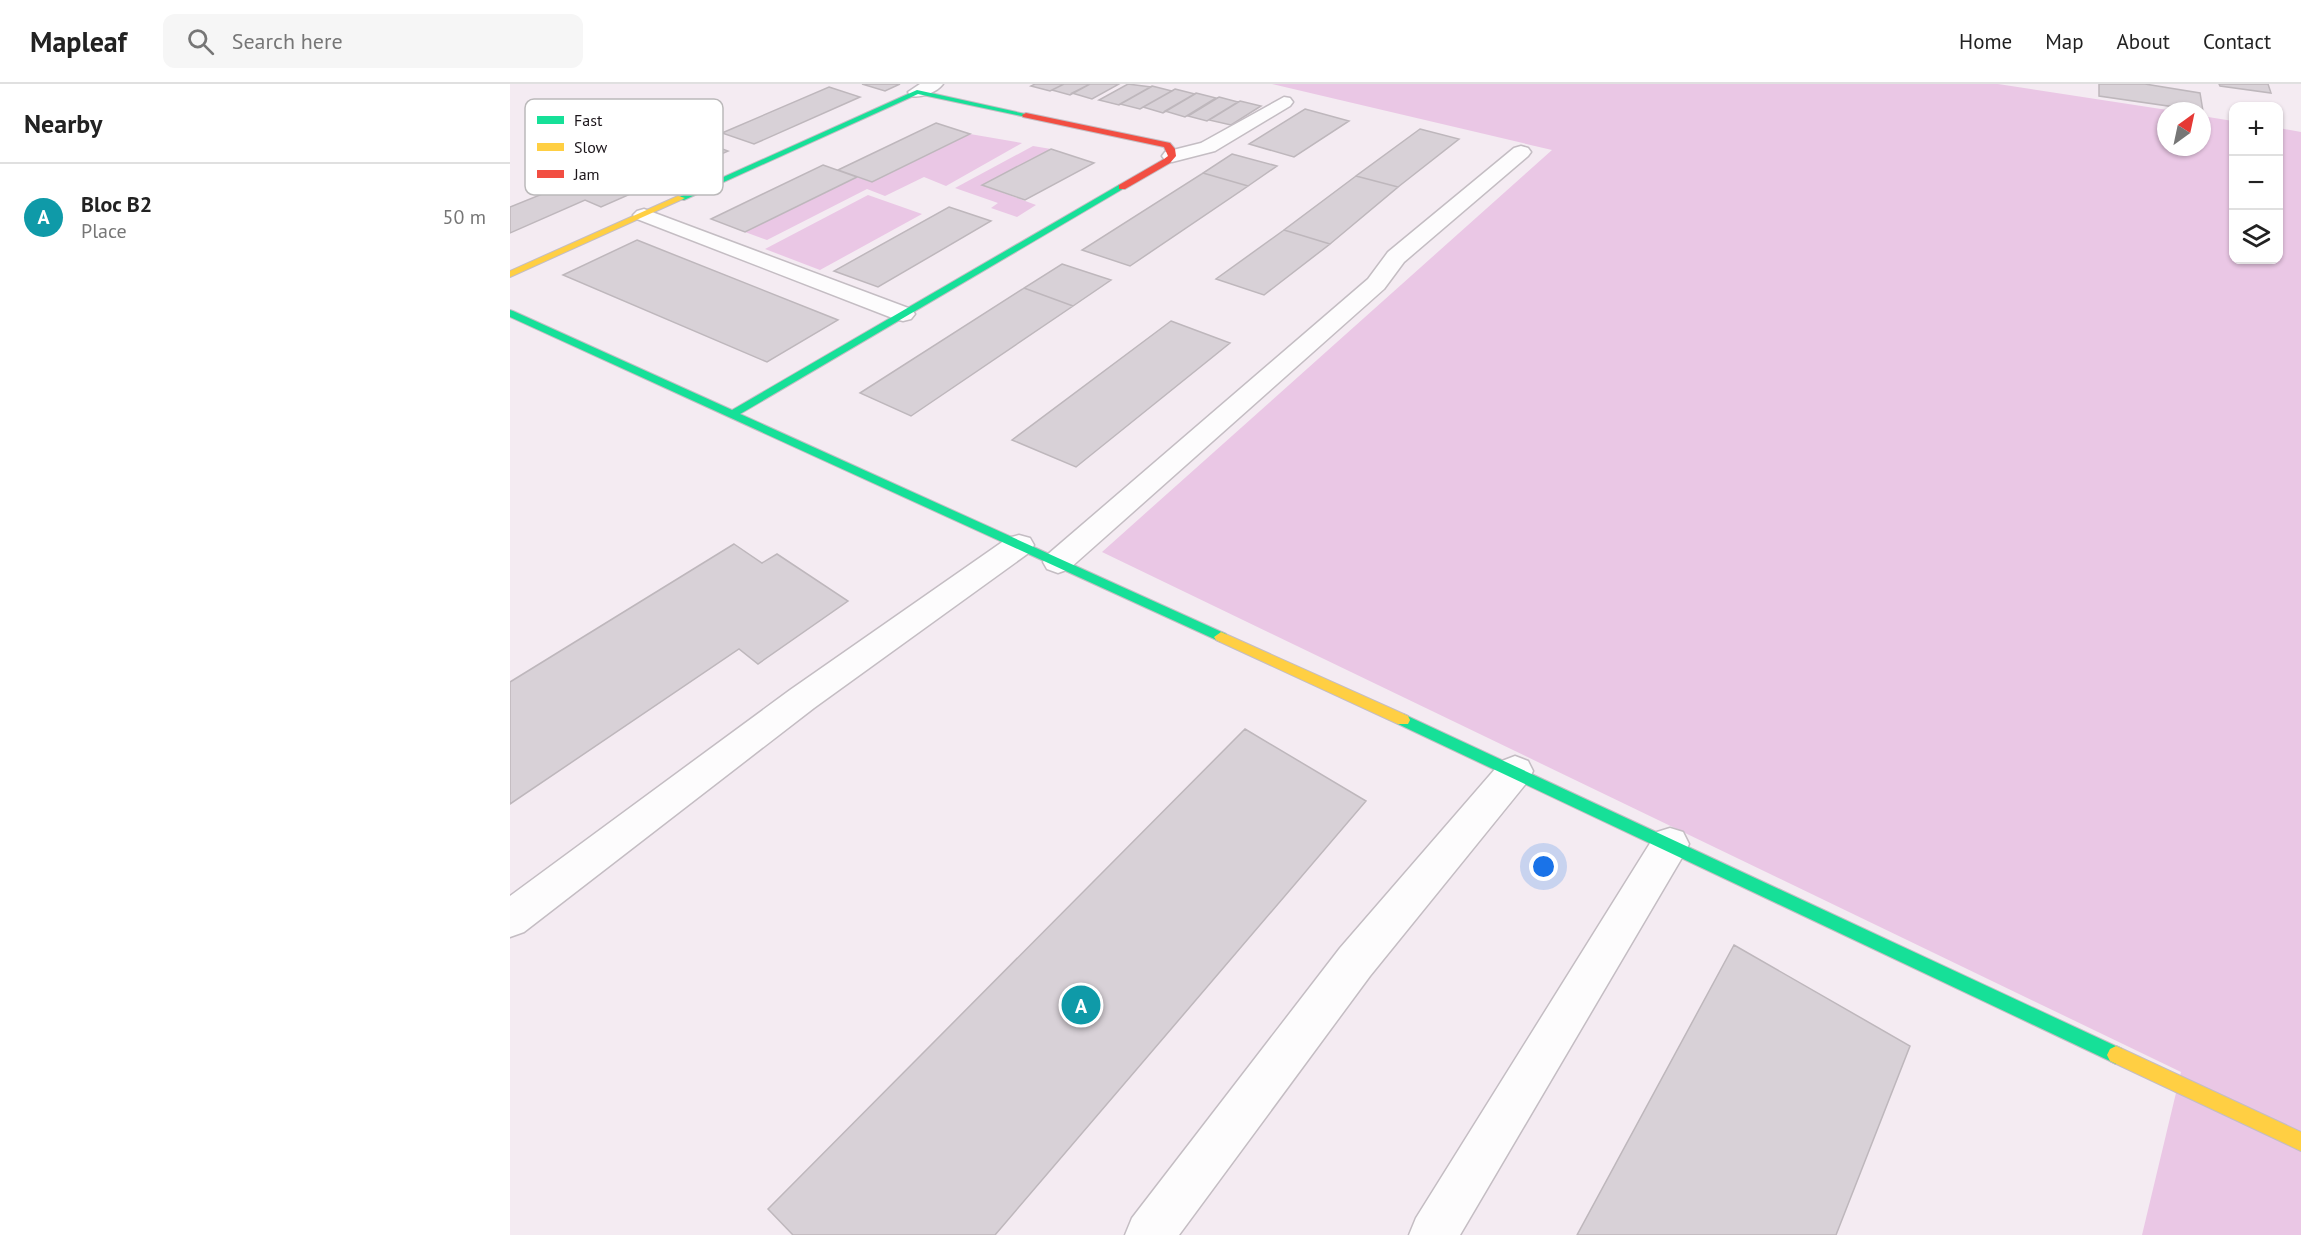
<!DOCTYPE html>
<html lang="en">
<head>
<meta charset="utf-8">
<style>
  :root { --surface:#fff; --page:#f6f6f6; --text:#222; --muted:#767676; --line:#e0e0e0; --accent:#111827 }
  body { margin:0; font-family:"PT Sans",sans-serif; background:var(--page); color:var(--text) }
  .controls { position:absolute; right:18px; top:18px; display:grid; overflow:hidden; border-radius:12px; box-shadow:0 2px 4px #0004 }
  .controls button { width:54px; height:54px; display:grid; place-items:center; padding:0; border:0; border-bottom:2px solid var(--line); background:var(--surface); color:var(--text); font:30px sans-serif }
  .compass { position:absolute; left:1647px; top:18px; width:54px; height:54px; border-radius:50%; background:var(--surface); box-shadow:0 2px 4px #0004; rotate:33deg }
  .you { position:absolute; left:1034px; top:783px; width:21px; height:21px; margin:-15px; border:4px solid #fff; border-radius:50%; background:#1a73e8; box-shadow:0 0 0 9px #1a73e833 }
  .badge { display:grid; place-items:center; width:39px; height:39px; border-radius:50%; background:var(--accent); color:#fff; font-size:20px; font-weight:700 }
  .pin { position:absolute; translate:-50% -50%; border:3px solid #fff; box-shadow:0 2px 6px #0006 }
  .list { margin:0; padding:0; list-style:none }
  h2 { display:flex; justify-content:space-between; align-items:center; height:78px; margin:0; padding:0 24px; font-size:26px }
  h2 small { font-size:20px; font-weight:400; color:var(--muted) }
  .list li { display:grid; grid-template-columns:39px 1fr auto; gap:18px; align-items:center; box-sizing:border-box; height:108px; padding:0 24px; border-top:2px solid var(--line) }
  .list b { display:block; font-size:22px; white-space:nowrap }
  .list p { margin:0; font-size:20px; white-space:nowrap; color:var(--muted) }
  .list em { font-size:20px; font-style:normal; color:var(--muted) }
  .icon { flex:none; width:33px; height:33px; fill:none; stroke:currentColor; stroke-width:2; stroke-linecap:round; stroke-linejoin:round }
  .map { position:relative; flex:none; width:1791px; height:1151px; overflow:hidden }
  header { display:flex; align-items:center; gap:36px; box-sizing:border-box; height:84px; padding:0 30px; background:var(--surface); border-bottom:2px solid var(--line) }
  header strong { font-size:28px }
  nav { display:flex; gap:33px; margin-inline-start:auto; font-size:21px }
  .search { width:420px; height:54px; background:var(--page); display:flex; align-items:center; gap:15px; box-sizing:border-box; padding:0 21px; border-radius:12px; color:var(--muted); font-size:22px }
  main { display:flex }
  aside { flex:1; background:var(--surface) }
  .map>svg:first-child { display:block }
</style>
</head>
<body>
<header>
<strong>Mapleaf</strong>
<div class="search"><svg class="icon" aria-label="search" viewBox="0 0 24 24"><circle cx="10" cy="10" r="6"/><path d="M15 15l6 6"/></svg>Search here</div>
<nav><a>Home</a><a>Map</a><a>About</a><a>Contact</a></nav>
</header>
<main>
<aside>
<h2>Nearby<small></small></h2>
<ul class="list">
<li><span class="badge" style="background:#0f9aa8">A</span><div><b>Bloc B2</b><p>Place</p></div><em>50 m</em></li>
</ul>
</aside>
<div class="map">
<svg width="1791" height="1151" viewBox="0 0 1791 1151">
  <rect width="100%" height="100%" fill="#f4ebf2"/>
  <path fill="#eac7e5" d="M762,0H1488L1664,27H1656V63H1692V32L1723,37L1724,176H1768L1769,44L1791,48V1151H1632L1671,988L592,468L1042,66Z
    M460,50L512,59L436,102L414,93L375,112L357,105L257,156L235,148L347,93L362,98Z
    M523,62L541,65L472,101L526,121L507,133L481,124L488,119L445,104Z
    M358,111L412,130L310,186L255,165Z"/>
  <path fill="#d8d1d7" stroke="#beb7bc" stroke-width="1.5" d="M352,0H390L375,7Z
    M525,0H554L540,7L521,2Z
    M554,0H580L560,11L542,6Z
    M580,0H609L582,15L562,9Z
    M618,0L641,3L609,21L589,16Z
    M1589,0H1635L1690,9L1693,27L1589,12Z
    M1709,0H1758L1761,9L1710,2Z
    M642,2L662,7L630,25L610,20Z
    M319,3L350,13L244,60L212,49Z
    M665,5L685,10L653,29L633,23Z
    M686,9L706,14L675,33L655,27Z
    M709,13L728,18L697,37L678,32Z
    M730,17L751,22L721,41L699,36Z
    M795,25L839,37L784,73L739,60Z
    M426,39L460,50L362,98L328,86Z
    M910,45L949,55L888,103L846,92Z
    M185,55L218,67L91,123L75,116L0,149V123L47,104L59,109Z
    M541,65L584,79L515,116L472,101Z
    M722,70L767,82L738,102L693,89Z
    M313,81L347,93L235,148L201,135Z
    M693,89L738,102L620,182L572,166Z
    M846,92L888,103L820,160L774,146Z
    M439,123L481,137L368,203L324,187Z
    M774,146L820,160L754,211L706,195Z
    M127,156L328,236L257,278L53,191Z
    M552,180L601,196L563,222L514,204Z
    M514,204L563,222L401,332L350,309Z
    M661,237L720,259L566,383L502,356Z
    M224,460L252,479L267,470L338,517L248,580L229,565L0,720V598Z
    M735,645L856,717L485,1151H283L258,1125Z
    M1224,861L1400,962L1326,1151H1067Z"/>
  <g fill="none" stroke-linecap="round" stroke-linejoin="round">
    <g stroke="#c4bdc3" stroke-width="3">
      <path id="street" d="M410,0H433C426,9 411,14 401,12L398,8Z
        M774,13L780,14L783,18L780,22L705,67L662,78L655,76L652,72L655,68L691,59Z
        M1011,62L1018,64L1021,68L1018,72L894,178L874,205L559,485L548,489L537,485L533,478L537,471L858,195L878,168L1004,64Z
        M134,125L401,225L405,230L401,235L393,237L385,235L127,135L123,131L127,127Z
        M509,451L520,454L524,461L520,468L304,624L14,848L0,853V812L280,606L498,454Z
        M1005,672L1018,677L1023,687L1018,697L860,892L669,1151H615L622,1134L830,864L992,677Z
        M1160,744L1173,748L1179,760L1173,772L950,1151H899L906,1134L1147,748Z"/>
    </g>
    <g stroke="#c4bdc3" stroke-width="2">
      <path id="fast" d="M407,6L520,31L516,33L408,10L174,116L167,114Z
        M609,101L616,103L230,330L716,550L718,553L711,558L0,233V226L3,227L222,326Z
        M893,630L1612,965L1615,971L1612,977L1606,980L1600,977L888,640L886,636L888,632Z"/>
    </g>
    <g stroke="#c4bdc3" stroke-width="2">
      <path id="slow" d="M168,112L175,114L0,193V187Z
        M711,548L898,632L900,636L898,640H888L706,556L704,553Z
        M1606,962L1791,1048V1067L1600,977L1597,971L1600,965Z"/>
    </g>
    <g stroke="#c4bdc3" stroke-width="2">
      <path id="jam" d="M516,29L660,59L665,65L666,72L660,79L615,105H609V101L654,75L658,72L654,63L513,33L512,31Z"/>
    </g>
    <use href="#street" fill="#fdfcfd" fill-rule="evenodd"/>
    <use href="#fast" fill="#16e098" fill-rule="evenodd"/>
    <use href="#slow" fill="#ffcf43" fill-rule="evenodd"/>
    <use href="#jam" fill="#f24e42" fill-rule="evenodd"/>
  </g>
  <rect x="15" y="15" width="198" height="96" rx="9" fill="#fff" stroke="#bbb9ba" stroke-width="1.5"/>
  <rect x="27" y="32" width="27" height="8" fill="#16e098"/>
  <rect x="27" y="59" width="27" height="8" fill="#ffcf43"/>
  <rect x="27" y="86" width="27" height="8" fill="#f24e42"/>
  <g font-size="16" fill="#1b151a">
    <text x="64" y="42">Fast</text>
    <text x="64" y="69">Slow</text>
    <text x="64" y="96">Jam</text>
  </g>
</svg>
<div class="controls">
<button>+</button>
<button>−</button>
<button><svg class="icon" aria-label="layers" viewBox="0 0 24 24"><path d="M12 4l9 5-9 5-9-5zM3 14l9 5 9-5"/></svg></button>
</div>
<svg class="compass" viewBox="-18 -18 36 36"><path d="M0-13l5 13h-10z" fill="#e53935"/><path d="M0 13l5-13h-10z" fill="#767676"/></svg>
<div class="you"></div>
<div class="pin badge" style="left:571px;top:921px;background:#0f9aa8">A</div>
</div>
</main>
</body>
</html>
